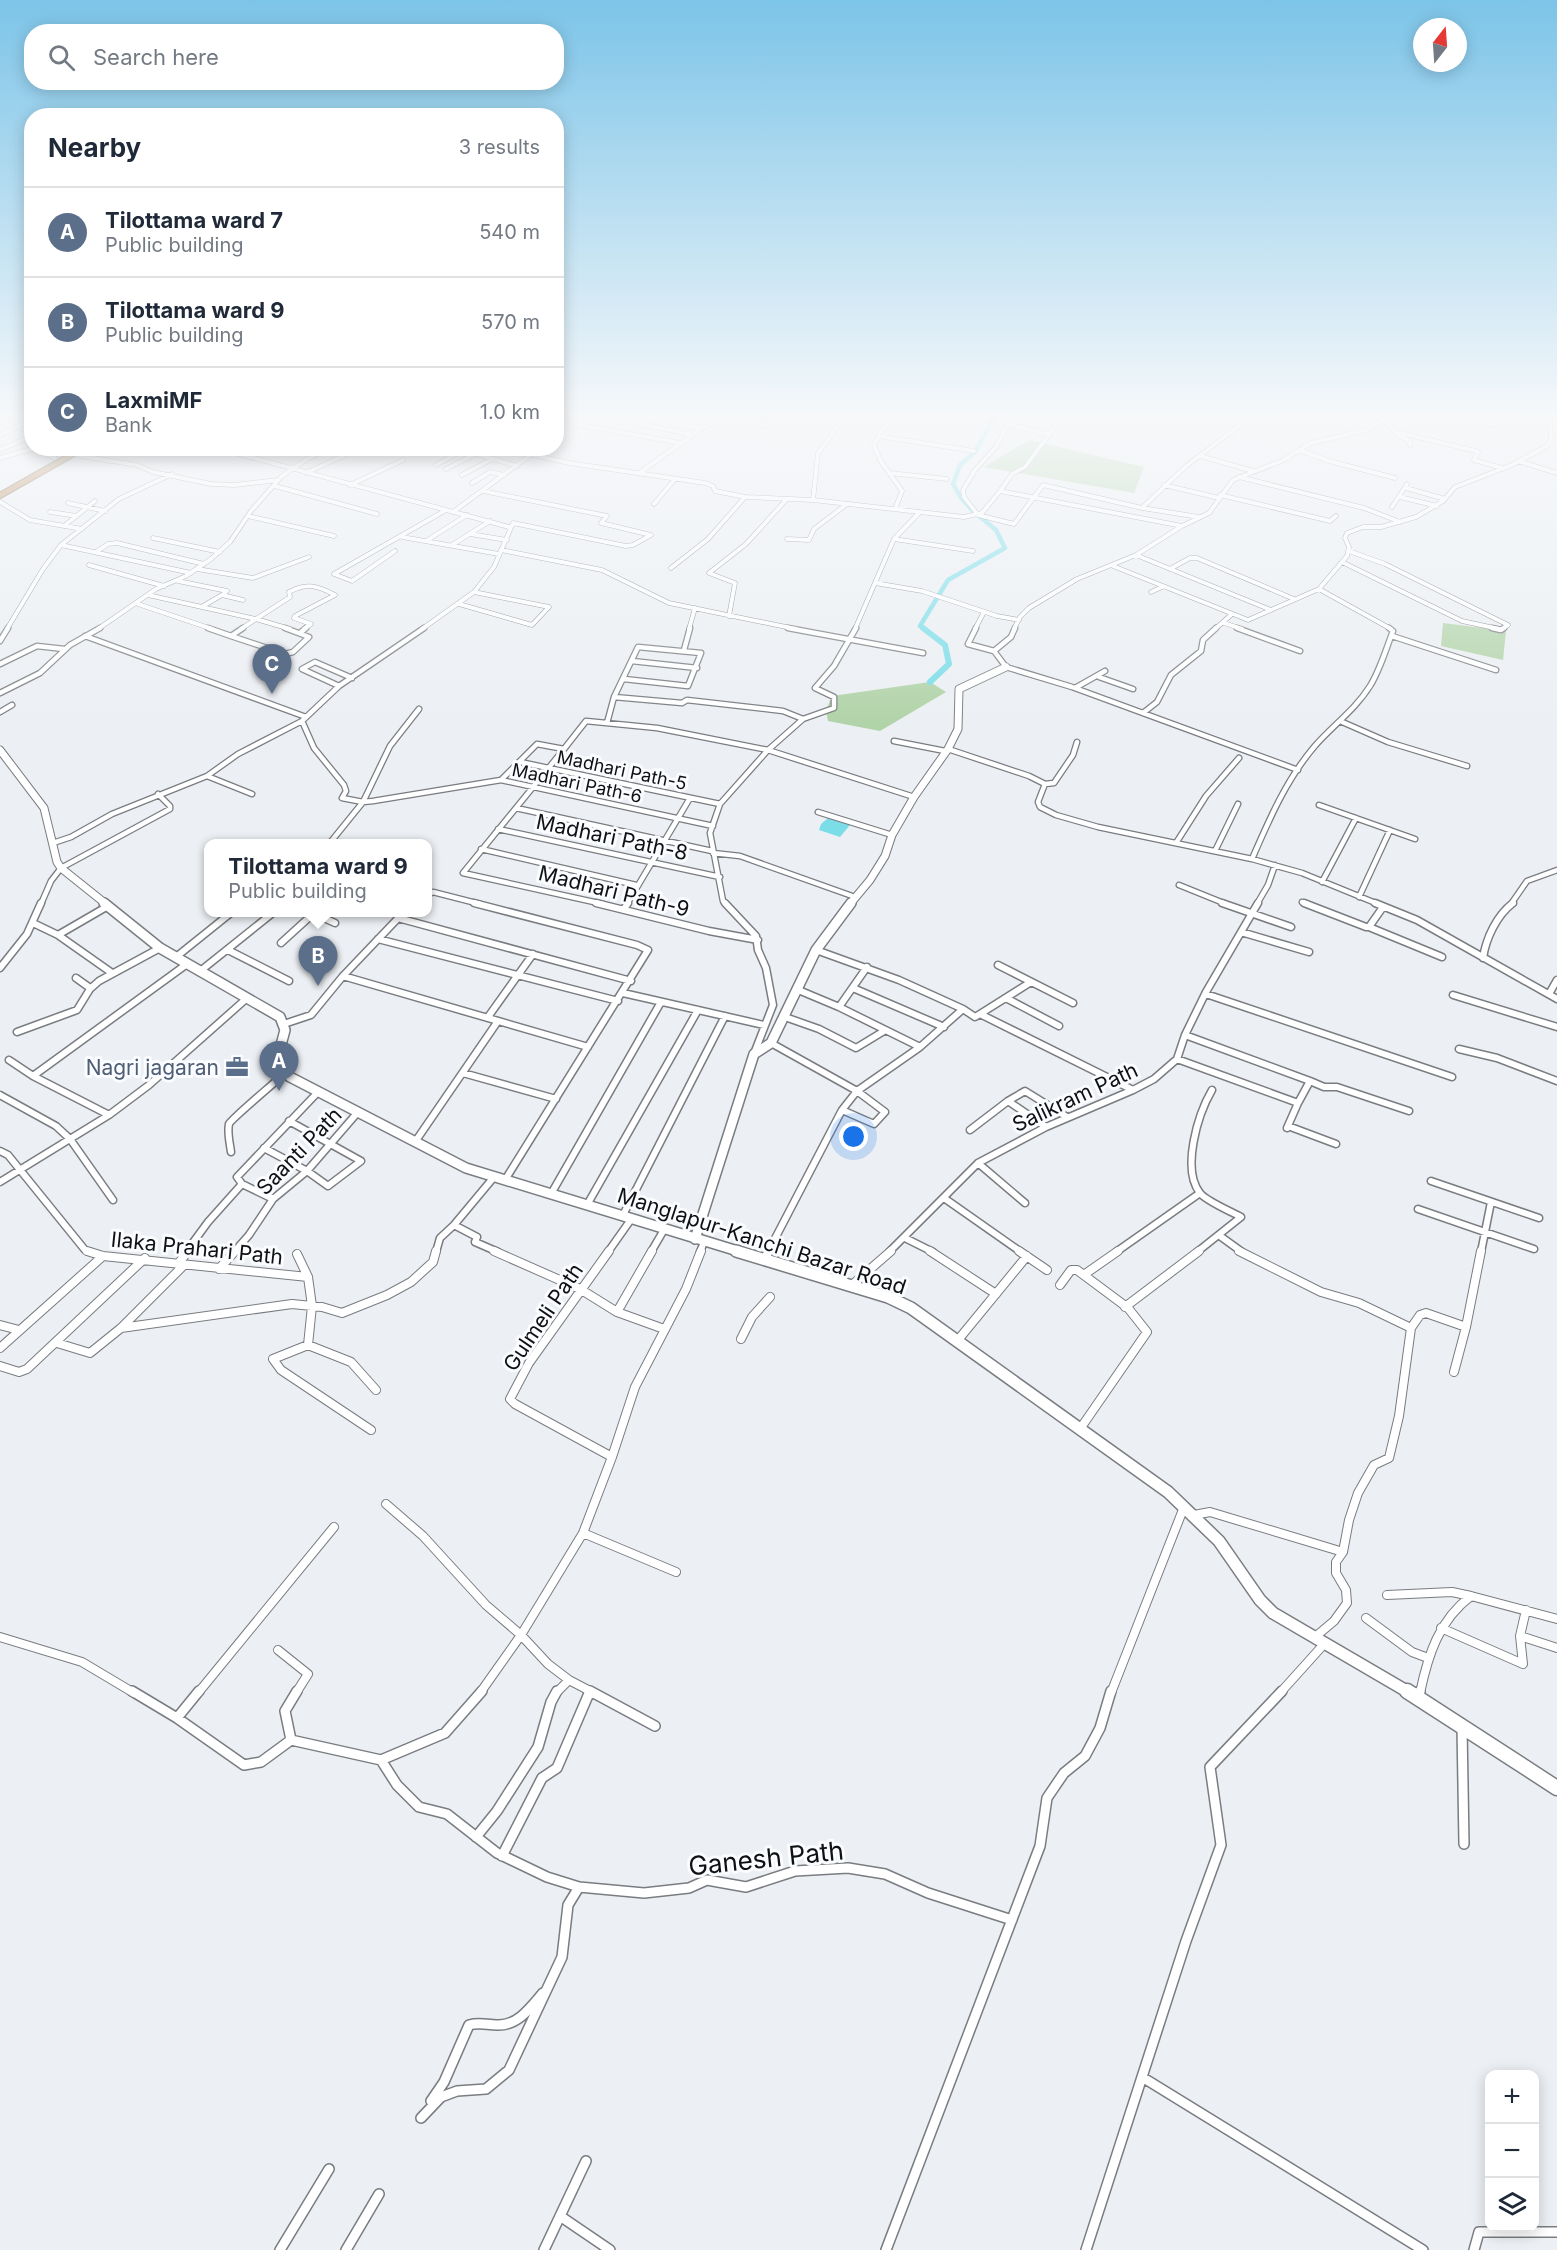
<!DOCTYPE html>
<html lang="en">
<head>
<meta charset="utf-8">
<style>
  :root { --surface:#fff; --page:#f2f2f3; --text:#1f2937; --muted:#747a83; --line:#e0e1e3; --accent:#2563eb }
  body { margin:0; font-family:Inter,sans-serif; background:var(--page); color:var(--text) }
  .controls { position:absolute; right:18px; bottom:18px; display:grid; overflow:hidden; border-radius:12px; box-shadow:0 3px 15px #0003 }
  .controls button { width:54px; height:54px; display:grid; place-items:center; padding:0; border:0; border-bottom:2px solid var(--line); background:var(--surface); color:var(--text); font:30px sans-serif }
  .compass { position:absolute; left:1413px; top:18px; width:54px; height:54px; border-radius:50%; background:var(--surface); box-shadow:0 3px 15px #0003; rotate:17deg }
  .you { position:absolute; left:854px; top:1137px; width:21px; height:21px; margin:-15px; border:4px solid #fff; border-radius:50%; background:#1a73e8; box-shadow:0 0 0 9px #1a73e833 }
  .badge { display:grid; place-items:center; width:39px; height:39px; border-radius:50%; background:var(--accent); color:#fff; font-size:20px; font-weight:700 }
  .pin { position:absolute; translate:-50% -50px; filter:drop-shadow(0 2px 3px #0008) }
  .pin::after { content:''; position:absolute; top:32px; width:21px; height:18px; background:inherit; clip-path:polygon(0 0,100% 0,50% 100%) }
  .popup { position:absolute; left:204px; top:839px; width:228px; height:78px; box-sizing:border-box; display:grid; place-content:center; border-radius:12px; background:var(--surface); filter:drop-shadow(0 2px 4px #0005); font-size:20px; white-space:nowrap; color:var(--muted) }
  .popup b { font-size:22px; color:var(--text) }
  .popup::after { content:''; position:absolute; left:50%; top:100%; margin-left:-12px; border:12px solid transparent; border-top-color:var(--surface) }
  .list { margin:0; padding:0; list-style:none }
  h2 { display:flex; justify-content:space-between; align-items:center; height:78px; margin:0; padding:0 24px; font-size:26px }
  h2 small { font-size:20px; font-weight:400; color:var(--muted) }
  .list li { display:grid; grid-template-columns:39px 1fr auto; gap:18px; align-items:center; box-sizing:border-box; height:90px; padding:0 24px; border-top:2px solid var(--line) }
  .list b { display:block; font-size:22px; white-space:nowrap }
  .list p { margin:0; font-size:20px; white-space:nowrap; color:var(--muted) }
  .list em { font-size:20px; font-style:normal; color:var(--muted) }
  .icon { flex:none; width:33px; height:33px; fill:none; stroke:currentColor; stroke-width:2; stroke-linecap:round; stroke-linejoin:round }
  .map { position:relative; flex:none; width:1557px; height:2250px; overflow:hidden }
  .search { position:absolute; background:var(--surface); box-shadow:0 3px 15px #0003; left:24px; top:24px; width:540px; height:66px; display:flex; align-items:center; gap:15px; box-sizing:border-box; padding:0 21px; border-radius:24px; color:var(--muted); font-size:22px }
  .panel { position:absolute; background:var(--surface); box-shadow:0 3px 15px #0003; left:24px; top:108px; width:540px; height:348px; border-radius:24px }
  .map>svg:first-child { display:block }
</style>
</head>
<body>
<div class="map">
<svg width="1557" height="2250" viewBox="0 0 1557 2250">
  <rect width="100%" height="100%" fill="#eceff3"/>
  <path fill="#b1d3a8" d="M1029,440L1144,467L1134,493L984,467Z
    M1443,623L1506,631L1503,660L1441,646Z
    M930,682L946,692L880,731L828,721L826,710L832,696Z"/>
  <path fill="#7adde8" d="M828,818L850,825L840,837L819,830L821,824Z"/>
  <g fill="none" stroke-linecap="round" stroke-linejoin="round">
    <path stroke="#7adde8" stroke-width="4.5" d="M925,629L920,626L948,580L1005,548L996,530L973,511L961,498L953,484L960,465L975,452L997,412"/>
    <path stroke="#7adde8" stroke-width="6" d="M923,628L945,645L949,664L930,682"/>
    <g stroke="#797c80" stroke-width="5">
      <path id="street-far4" d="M562,412L579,416
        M586,412L693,435
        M628,412L701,429
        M703,412L770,427
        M746,412L774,417
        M882,412L900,416
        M1427,412L1494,425L1498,416L1475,412
        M1384,420L1398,435L1410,441V445
        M0,423L32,431
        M570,423L680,443
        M1006,424L1048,434
        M1396,432L1476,451L1478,452L1474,460L1502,468
        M556,434L585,412
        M0,435L32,419
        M878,436L974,451
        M217,448L509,527
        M501,448L569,463L705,483L713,486L715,491L745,497L813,500L964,517L982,513L1000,491L1182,526
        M0,450L32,436
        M1299,450L1329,461L1395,478
        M81,456L137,465L153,472L211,484L235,485L278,480
        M1200,456L1253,471
        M0,458L31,449L55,458
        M1518,461L1557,473
        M436,465L463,450L517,466
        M446,469L475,454
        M306,473L360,448
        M639,473L701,429L732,412
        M889,473L947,479
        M462,475L492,459
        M1239,477L1364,508L1400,522
        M472,483L490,472L504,475
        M350,485L403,460
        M1164,485L1219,498
        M275,486L377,514
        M1406,488L1445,499
        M483,491L607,516
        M1000,491L1012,474L1025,467L1066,412
        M1220,495L1330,521L1336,516
        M1400,497L1437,506
        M813,500L818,453L849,412
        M0,502L30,520L82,529
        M68,503L105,511
        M654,504L675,479
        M1392,507L1407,484
        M1142,508L1185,467L1257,412
        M895,509L902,491L880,460L874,445L884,427L909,412
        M50,512L77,516
        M453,512L540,448
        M978,515L1014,524L1043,485L1142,508L1199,517
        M978,515L964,497L963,490L975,470L996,447L1015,412
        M248,516L334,536
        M64,526L95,501
        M470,534L507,540
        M402,537L499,554
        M153,538L220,552
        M787,539L809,540L814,529L847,504
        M894,539L973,551
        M426,541L467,515
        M61,545L191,573
        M452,545L490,521
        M501,550L602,570L669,603L796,629
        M1349,551L1385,564L1508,625L1502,629
        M96,552L108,544L117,543L204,564
        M1136,555L1271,610
        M1342,562L1462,621L1499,629
        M89,565L164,586
        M1113,566L1248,620L1319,589L1391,629
        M671,568L708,539L745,497
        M197,569L253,578L309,557
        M1170,569L1190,558H1197L1294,599
        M334,574L446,510
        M334,574L352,581L395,551
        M178,581L227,591L222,595
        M875,583L922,591L997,616L1019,620
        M1319,589L1347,556L1349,547L1345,538L1347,533L1363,527H1381L1416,517L1443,501L1455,487L1512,465L1547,446L1551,441L1550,412
        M1151,592L1162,587
        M148,595L256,619
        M138,604L212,629
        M459,604L532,625L549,607L474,592
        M203,606L222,595L243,600
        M729,616L735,583L709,573L746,544L786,500
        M256,619L290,629
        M256,619L290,597L289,592C307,582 318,586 335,595L295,616L294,618L311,624L304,629
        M1224,623L1242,629
        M7,629L43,569L61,545L119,499L172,474
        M98,629L156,589L186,576L211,559L230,542L251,511L282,476L307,459L329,448
        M241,629L256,619
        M422,629L474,592L494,567L513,523L626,546L633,545L651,535L601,523L607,516
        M689,629L695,608
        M855,629L894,539L920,512
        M975,629L984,612
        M1014,629L1020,617L1029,608L1077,579L1136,555L1182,526L1209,513L1233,480L1284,460L1311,443L1367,430L1384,420L1389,412
        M1215,629L1231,615"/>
    </g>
    <g stroke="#797c80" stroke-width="7">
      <path id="street-far3" d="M208,628L231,636
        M243,628L231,636L285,654L293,652L309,637L285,628
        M788,628L923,653
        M976,628L968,644L994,651
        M1015,628L1011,637L994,651L1006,667L1072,687L1298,770
        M1237,628L1300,651
        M1492,628L1501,630L1504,628
        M300,633L306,628
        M85,636L306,717
        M1392,636L1496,670
        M0,641L8,628
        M684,650L690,628
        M632,661L697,668
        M0,664L37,646L64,649
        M1099,677L1133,689
        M339,686L302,669L315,662L352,678
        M1075,688L1105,671
        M0,693L40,673L70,645L100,628
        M614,697L682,703L687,700L783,711L803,719
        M0,712L12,705
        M1143,713L1157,702L1171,675L1201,651L1203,640L1216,628
        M302,721L314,748L344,785L346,791L342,798L363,802L373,801L501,780L713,826
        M1340,721L1388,742L1467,766
        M607,723L614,697L638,647L701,653L688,686L624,679
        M894,741L945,751
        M564,749L463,873L603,904
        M948,749L1029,776L1045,784L1038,802L1040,807L1056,815L1098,827L1252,859L1302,873L1378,904
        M520,762L720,804
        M207,776L252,794
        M501,780L537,744L564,749L586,721L657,728L768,750L914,797
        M1045,784L1054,783L1073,755L1077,742
        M1319,805L1415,839
        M516,808L712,851
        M818,812L892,835
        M498,829L720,877
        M53,843L71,837L112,814L207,776L238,754L302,721L339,686L424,628
        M1176,843L1206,796L1239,758
        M329,844L363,802L390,746L419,709
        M481,849L636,885
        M1215,851L1238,804
        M713,853L740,856L855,897
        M1252,859C1269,820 1286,780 1314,747C1332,726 1355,710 1370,686C1380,670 1386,649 1393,631L1389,628
        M1322,882L1356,818
        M1179,885L1226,904
        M428,895L433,892L480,904
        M1359,897L1390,830
        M1302,902L1308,904
        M41,904L51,881L61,868L170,809V806L158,794
        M627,904L690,798
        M726,904L723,901L710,833L720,804L768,750L803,719L834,708V697L815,688L834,666L856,628
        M1257,904L1268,885L1275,865
        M1511,904L1527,881L1557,870"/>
    </g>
    <g stroke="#797c80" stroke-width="9">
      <path id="street-far2" d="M474,903L637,945L648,950L505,1180
        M596,903L709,931L758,940
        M725,903L756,936L758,950L766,968L773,1005L755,1051
        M1222,903L1291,927
        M1304,903L1366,927H1369L1383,907
        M1375,903L1417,920L1557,999
        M624,909L628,903
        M313,913L335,923
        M398,918L631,981
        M33,923L58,935L108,906
        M1369,927L1442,957
        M1241,932L1309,952
        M58,935L112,973
        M378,939L618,1001
        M281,943L314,913
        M228,950L289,981
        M176,957L232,912
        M1483,958C1486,938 1497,915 1513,903
        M998,965L1073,1003
        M0,968L27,934L41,903
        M199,972L274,912
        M343,976L588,1047
        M76,978L90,988
        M853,988L944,1027
        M796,989L839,1007L920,1047L963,1009L899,980L816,950
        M623,993L764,1025
        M1206,994L1452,1077
        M1549,994L1557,980
        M1453,995L1557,1027
        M1006,998L1059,1026
        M839,1007L867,967
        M963,1009L975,1017L980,1014L1133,1090
        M980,1014L1031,982
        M488,1017L533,954
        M785,1017L819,1029L856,1048L884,1031
        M284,1024L311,1015L343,976L404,912
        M17,1032L77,1010L90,989L99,981L160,948
        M771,1043L857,1091L885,1112L874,1124L842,1110
        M1459,1049L1497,1058L1557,1081
        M1177,1059L1298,1103L1310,1081L1185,1035
        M9,1060L33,1076L109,1115
        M463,1073L556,1099
        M33,1076L187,964
        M1310,1081L1324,1087H1337L1409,1111
        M0,1095L56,1126L70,1139L113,1200
        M1288,1126L1336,1144
        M1046,1127L1008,1101L1025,1091L1067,1117
        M1287,1128L1298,1103
        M970,1130L1008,1101
        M415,1142L498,1021
        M264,1148L307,1171L328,1186L361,1161L289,1121
        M0,1151L8,1155L85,1250L91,1252
        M231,1152C230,1144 227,1132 229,1124C231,1119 277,1081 285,1073
        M978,1163L1025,1203
        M1431,1181L1539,1218
        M0,1182L109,1115L149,1085L246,999
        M242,1184L273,1199
        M551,1194L661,1002
        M944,1198L1021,1252
        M587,1205L698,1010
        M1418,1209L1534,1249
        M623,1215L725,1016
        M454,1225L477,1237L475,1242L498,1252
        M1220,1236L1242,1252
        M905,1238L933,1252
        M186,1252L208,1222L242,1184L237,1177L319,1091
        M234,1252L249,1235L273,1199L307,1171L358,1112
        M436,1252L440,1238L454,1225L494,1177
        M608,1252L632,1218
        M651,1252L665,1228
        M700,1252L704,1242
        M768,1252L842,1110L857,1091L920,1047
        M889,1252L978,1163L1046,1127L1133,1090L1154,1079L1177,1059L1185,1035L1206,992L1258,903
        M1116,1252L1200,1193
        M1197,1252L1241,1217C1232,1212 1206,1201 1200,1193C1181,1169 1198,1114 1212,1090
        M1481,1252L1491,1202"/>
    </g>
    <g stroke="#797c80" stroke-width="10">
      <path id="street-far1" d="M87,1251L103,1256L308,1277L312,1306L308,1345L273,1359L281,1370L371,1430
        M494,1251L580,1289L617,1312L664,1329
        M609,1251L529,1363L510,1399L515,1404L612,1457
        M930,1251L996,1294
        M1019,1251L1047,1270
        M1239,1251L1321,1292L1359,1303L1411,1328L1420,1315L1426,1313L1466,1327
        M297,1254L308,1277
        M764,1260L769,1251
        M178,1264L188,1251
        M219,1269L235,1251
        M1085,1274L1118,1251
        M852,1285L891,1251
        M1060,1285L1071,1270H1077L1128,1308L1147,1332L1080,1429
        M1125,1307L1199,1251
        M617,1312L652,1251
        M0,1325L19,1330
        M121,1328L292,1304L322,1307L342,1313L387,1295L411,1282L433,1262L436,1251
        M741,1339L752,1317L770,1297
        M958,1340L1027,1256
        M57,1343L90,1353L121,1328L184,1265
        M308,1345L351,1362L376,1390
        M0,1348L103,1256
        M0,1366L19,1372L27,1369L145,1258
        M1454,1372L1466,1327L1481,1251
        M386,1504L423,1536L486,1605L521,1635L548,1664L569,1680L590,1691L589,1693
        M1194,1515L1210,1512L1343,1552
        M583,1533L676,1572
        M1387,1595L1452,1592L1471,1596
        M1366,1618L1412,1652L1428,1658
        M1441,1628L1523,1664L1520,1636L1526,1610
        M1520,1636L1557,1648
        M0,1637L82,1662L134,1693
        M1315,1637L1334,1621L1347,1603L1346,1590L1336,1573V1562L1343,1552L1349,1520L1358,1493L1374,1465L1389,1458L1399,1416L1411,1328
        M278,1650L308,1674L296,1693
        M590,1691L593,1693
        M198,1693L334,1527
        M480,1693L521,1635L583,1533L612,1457L635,1387L686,1289L701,1251
        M556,1693L569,1680
        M1111,1693L1184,1507
        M1280,1693L1325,1643
        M1420,1693C1428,1655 1439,1620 1471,1596L1557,1619"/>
    </g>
    <g stroke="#797c80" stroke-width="12">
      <path id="street" d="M132,1691L177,1718L244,1765L261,1762L291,1740L381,1760L445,1733L482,1691
        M590,1691L655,1726
        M1419,1697L1420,1691
        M177,1718L199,1691
        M1462,1727L1464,1844
        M291,1740L285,1711L297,1691
        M381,1760L397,1785L419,1807L447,1814L497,1853L547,1877L579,1887L644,1893L689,1888L707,1880L746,1887L795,1871L848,1868L885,1874L928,1893L1012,1920
        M476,1837L497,1811L538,1747L551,1702L557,1691
        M502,1856L542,1778L557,1768L590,1691
        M1142,2077L1423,2250
        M431,2101L444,2082L469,2025C480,2022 487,2025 497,2025C518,2026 531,2007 543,1993
        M421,2118L441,2097L457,2091L486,2089L509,2070L562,1957L568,1905L579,1887
        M560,2216L610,2250
        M280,2250L329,2169
        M346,2250L379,2194
        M544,2250L586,2161
        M886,2250L1040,1846L1047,1798L1064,1773L1085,1756L1100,1728L1111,1691
        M1086,2250L1186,1941L1221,1845L1210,1767L1282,1691
        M1474,2250L1479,2232H1557"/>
    </g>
    <g stroke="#797c80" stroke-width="9">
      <path id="secondary-far3" d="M0,750L44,808L57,862L61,868L106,904
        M850,904L870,880L885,856L892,835L914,797L948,749L958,729L959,689L1006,667"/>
    </g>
    <g stroke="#797c80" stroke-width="12">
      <path id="secondary-far2" d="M104,903L160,948L280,1017L285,1030L277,1060L290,1077L466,1168L741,1252
        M695,1239L754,1054L771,1043L816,950L851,903"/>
    </g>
    <g stroke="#797c80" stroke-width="14">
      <path id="secondary-far1" d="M736,1251L888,1297L911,1308L1168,1492L1219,1541L1260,1600L1273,1613L1410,1693"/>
    </g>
    <g stroke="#797c80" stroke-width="17">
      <path id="secondary" d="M1407,1691L1557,1788"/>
    </g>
    <g stroke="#7a552e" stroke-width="3">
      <path id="highway" d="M79,448H88L0,498V493Z"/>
    </g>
    <use href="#street-far4" stroke="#fff" stroke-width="4"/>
    <use href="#street-far3" stroke="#fff" stroke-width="4.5"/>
    <use href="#street-far2" stroke="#fff" stroke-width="6"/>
    <use href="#street-far1" stroke="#fff" stroke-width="8"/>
    <use href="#street" stroke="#fff" stroke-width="9"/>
    <use href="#secondary-far3" stroke="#fff" stroke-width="7"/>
    <use href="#secondary-far2" stroke="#fff" stroke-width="9"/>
    <use href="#secondary-far1" stroke="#fff" stroke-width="11"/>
    <use href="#secondary" stroke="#fff" stroke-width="14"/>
    <use href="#highway" fill="#b37a3e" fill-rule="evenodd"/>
  </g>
  <linearGradient id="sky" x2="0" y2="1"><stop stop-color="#7cc4e8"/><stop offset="0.57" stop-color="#f6f8fa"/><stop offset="1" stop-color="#f6f8fa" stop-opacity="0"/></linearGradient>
  <rect width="1557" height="727" fill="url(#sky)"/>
  <defs>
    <g id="office-bare" transform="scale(1.8)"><path d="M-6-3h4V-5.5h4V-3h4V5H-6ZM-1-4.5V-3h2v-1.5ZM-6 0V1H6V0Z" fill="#5c6f8a" stroke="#fafcff" stroke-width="2.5" paint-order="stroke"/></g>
  </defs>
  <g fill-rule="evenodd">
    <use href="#office-bare" x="237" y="1067"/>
  </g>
  <g text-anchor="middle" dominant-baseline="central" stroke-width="6" stroke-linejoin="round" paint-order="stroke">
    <g font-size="18" fill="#0f1011" stroke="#fafcff">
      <text transform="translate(622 770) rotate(12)">Madhari Path-5</text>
      <text transform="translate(577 783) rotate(12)">Madhari Path-6</text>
    </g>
    <g font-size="21" fill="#0f1011" stroke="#fafcff">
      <text transform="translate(612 837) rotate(12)">Madhari Path-8</text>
      <text transform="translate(614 891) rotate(14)">Madhari Path-9</text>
      <text transform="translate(1075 1097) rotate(-25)">Salikram Path</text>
      <text transform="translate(299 1151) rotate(-46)">Saanti Path</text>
      <text transform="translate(762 1241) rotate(18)">Manglapur-Kanchi Bazar Road</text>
      <text transform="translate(197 1248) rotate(6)">Ilaka Prahari Path</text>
      <text transform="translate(543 1317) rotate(-56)">Gulmeli Path</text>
    </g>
    <g font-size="21" fill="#4e5e75" stroke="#fafcff" text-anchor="end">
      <text x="219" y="1067">Nagri jagaran</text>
    </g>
    <g font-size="26" fill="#0f1011" stroke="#fafcff">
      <text transform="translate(766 1858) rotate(-6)">Ganesh Path</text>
    </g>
  </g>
</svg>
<div class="controls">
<button>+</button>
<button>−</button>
<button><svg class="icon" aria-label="layers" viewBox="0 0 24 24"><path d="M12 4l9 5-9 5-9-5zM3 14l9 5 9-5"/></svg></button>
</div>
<svg class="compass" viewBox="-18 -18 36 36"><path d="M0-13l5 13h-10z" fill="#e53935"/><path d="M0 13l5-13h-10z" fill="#747a83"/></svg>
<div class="you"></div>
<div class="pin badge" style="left:279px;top:1091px;background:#5c6f8a">A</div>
<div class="pin badge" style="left:318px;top:986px;background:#5c6f8a">B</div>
<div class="popup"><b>Tilottama ward 9</b>Public building</div>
<div class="pin badge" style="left:272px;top:694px;background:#5c6f8a">C</div>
<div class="search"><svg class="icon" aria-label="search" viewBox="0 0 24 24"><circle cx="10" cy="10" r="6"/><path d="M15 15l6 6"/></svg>Search here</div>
<section class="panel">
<h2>Nearby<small>3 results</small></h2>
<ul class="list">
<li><span class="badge" style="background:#5c6f8a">A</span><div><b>Tilottama ward 7</b><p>Public building</p></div><em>540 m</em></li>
<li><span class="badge" style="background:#5c6f8a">B</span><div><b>Tilottama ward 9</b><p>Public building</p></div><em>570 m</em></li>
<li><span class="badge" style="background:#5c6f8a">C</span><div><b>LaxmiMF</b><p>Bank</p></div><em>1.0 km</em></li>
</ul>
</section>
</div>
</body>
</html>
